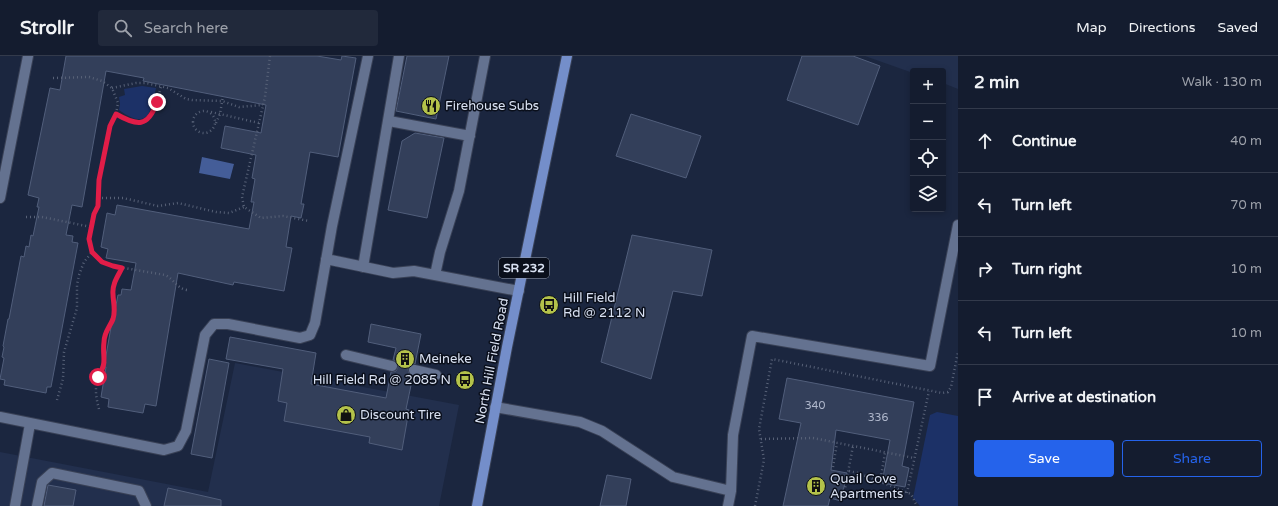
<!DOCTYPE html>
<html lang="en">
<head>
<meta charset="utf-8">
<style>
  :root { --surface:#141c2f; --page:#21293b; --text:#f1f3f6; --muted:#9da1aa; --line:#333a4b; --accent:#2563eb }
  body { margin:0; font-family:"Varela Round",sans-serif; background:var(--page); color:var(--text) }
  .controls { position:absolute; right:12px; top:12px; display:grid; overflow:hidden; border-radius:4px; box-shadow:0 2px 6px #0003 }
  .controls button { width:36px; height:36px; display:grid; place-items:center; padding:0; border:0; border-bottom:1px solid var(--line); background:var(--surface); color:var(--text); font:20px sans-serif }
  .stop { position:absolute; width:12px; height:12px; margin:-9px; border:3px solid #e11d48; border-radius:50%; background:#fff }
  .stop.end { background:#e11d48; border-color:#fff; box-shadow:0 1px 4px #0008 }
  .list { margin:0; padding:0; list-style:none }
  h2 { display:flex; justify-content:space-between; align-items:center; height:52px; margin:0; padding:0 16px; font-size:17px }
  h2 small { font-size:13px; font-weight:400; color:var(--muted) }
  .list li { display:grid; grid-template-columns:26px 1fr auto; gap:12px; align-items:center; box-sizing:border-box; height:64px; padding:0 16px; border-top:1px solid var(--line) }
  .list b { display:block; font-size:15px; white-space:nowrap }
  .list em { font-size:13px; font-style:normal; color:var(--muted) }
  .actions { display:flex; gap:8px; padding:12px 16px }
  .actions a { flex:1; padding:9px 0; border:1px solid var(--accent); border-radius:4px; text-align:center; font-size:14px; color:var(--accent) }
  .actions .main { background:var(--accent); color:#fff }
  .icon { flex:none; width:22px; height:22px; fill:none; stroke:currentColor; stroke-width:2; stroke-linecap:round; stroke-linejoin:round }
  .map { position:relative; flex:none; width:958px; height:450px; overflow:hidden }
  header { display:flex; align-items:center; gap:24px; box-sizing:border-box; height:56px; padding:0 20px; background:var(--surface); border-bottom:1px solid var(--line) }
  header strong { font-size:19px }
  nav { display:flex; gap:22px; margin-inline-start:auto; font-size:14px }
  .search { width:280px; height:36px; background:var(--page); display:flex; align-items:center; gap:10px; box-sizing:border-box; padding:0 14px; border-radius:4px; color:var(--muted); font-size:15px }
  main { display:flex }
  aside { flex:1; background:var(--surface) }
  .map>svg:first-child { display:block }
</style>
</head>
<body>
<header>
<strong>Strollr</strong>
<div class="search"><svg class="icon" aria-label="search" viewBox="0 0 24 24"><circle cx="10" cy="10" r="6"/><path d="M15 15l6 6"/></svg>Search here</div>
<nav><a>Map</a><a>Directions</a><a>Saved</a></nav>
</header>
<main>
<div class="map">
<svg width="958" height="450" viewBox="0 0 958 450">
  <rect width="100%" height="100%" fill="#1b263f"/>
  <path fill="#222f4d" d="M865,0H958V33L943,27V15H913V17Z
    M235,307L459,349L439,450H0V396L208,436Z"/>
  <path fill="#1c3167" d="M142,30L156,32C151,57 148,75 119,54L120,48L119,41L125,39L124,33Z
    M937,356L958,360V450H920L913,442L930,359Z"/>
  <path fill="#445d98" d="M202,101L234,108L230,123L199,117Z"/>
  <path fill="#333f5a" stroke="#515e7b" d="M66,0H317L341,4L342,0L356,2L338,101L310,96L301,148H304L301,162L291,160L286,191L292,192L284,235L234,226L233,229L178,217L156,350L145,348L143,357L108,351L109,343L101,341L106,311H104L114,254H115L118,239H121L122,233L131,234L136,207L106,202L108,193L101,191L107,157L115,159L117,149L249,173L254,146H251L255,123L252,122L256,99L221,92L225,70L261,77L266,49L143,25L144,22L106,15L82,151L72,149L66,179L73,180L72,186L78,187L51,331H47L46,337L4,329L5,324L0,323L4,302L2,301L4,291L3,290L8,263H9L21,200L24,201L26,190L29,191L31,179L33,180L39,151H37L39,142L28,139L50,32L60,34Z
    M407,0H449L436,63L396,55Z
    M802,0H853L880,10L858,69L787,44Z
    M631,58L701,80L686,122L616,100Z
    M415,77L444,82L427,162L388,154L402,85Z
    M632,179L712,194L702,240L673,235L651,323L601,306Z
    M371,268L421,278L415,308L410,309L408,313L409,318L413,320L406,353L409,354L402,394L369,387L370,381L284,365L287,347L278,345L283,313L226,303L230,281L316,297L311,328L386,342L391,316L396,315L398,311L397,306L393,304L396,292L368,286Z
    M209,303L229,307L212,402L191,398Z
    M787,322L914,346L902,410L909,412L905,431L882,427L890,384L836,374L831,414L847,417L841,445L830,442L828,450H783L801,367L779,363Z
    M607,419L631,423L626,450H600Z
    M48,429L76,434L73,450H44Z
    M168,432L221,444V450H164Z"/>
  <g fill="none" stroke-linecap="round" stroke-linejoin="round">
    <g stroke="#394156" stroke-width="12">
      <path id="service" d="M389,65L470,80
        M0,142L28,0
        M326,203L393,217L414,215L519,235
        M363,211L399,0
        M435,219L440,196L459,135L485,0
        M346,299L392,310
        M414,314L436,319
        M495,351L580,366L602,375L673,421L731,435
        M0,361L164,394L178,390L186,375L205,279L214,268H228L300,282L310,279L315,267L332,170L368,0
        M15,450L30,368
        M37,450L42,426L52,417L139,435L146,450
        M728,450L731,435L733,379L752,280L930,310L958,169"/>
    </g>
    <g stroke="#394156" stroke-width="12">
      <path id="primary" d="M477,450L507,291L567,0"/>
    </g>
    <path stroke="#576177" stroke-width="2.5" stroke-dasharray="1 3" stroke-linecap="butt" d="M270,0L265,41L242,141L244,151L261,162L283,160L309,165
      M53,22L89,21L102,25L112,32L118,47L116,58L110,70L99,124L98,150L94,158L91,171L89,183L92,196L102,206L113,210L165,219C174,223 176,232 187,234
      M112,32L136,27H146L168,32L186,43L192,44L222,45L239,51L263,49
      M193 66a11 11 0 1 1 22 0a11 11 0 1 1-22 0Z
      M211,56L259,67
      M116,58C150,77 154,60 161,30
      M216,67L220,58L223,40
      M98,142H123L158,150L178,147L216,156L229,157L244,151
      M26,161H42L91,171
      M57,344L63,323L64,296L77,252V229L79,219L84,206L92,196
      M99,353C96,342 94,330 99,320C102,315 105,311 105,306C105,298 102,290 104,281C107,273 112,267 114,259C115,252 113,245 113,238C112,228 118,220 122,212
      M761,383L813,382L914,402
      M833,411L837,387
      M849,415L858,417L911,438L917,450
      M880,426L885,397
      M907,437L929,335
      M843,443L853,390
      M755,450L764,404L759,373L772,303L942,337L948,336L951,331L958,296"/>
    <use href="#service" stroke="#647290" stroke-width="10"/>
    <use href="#primary" stroke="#748eca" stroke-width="10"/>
  </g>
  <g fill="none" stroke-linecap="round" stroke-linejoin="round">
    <path stroke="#e11d48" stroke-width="5" d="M98,321C108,306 102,301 104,286C104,276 110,271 113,263C116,254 113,246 113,238C112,228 118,220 122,212L113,210L102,206L92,196L89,183L94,158L98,150L99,124L110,70L116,58C137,70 148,72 157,46"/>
  </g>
  <defs>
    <g id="restaurant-disc" transform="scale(1)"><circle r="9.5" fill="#b4c24a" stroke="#0a0f1b"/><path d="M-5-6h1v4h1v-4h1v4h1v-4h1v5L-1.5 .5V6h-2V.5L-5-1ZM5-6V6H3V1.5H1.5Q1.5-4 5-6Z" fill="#111"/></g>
    <g id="bus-disc" transform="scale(1)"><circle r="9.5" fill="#b4c24a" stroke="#0a0f1b"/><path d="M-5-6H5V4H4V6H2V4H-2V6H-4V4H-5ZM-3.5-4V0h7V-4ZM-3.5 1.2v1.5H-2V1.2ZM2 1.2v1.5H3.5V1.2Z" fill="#111"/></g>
    <g id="building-disc" transform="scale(1)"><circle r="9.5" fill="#b4c24a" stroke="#0a0f1b"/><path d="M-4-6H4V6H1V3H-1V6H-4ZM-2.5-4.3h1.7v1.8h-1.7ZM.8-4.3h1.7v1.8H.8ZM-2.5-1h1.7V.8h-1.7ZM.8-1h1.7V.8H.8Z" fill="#111"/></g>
    <g id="shop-disc" transform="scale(1)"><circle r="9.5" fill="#b4c24a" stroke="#0a0f1b"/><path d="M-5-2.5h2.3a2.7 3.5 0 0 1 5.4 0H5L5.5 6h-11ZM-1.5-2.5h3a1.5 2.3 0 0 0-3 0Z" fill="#111"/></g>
  </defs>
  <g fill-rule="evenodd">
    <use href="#restaurant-disc" x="431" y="50"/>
    <use href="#bus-disc" x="549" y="249"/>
    <use href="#building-disc" x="405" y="303"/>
    <use href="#bus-disc" x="465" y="324"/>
    <use href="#shop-disc" x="346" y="359"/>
    <use href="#building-disc" x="816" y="430"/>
  </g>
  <g text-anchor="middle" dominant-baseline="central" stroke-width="3" stroke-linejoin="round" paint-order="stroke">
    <g font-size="11" fill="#b0b8cc">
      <text x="815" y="349">340</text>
      <text x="878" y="361">336</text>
    </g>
    <rect fill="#0a0f1b" stroke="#9ba2b2" stroke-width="1" x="499" y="202" width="50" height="20" rx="3"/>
    <g font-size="12" font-weight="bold" fill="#d9e1f2">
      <text x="524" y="212">SR 232</text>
    </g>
    <g font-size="13" fill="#d9e1f2" stroke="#0a0f1b" text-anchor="start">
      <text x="445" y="50">Firehouse Subs</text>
      <text x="563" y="242">Hill Field<tspan x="563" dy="15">Rd @ 2112 N</tspan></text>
      <text x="419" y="303">Meineke</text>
      <text x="451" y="324" text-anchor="end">Hill Field Rd @ 2085 N</text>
      <text x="360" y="359">Discount Tire</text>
      <text x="830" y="423">Quail Cove<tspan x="830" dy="15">Apartments</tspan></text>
    </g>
    <g font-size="13" fill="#d9e1f2" stroke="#0a0f1b">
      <text transform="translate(492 305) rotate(-79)">North Hill Field Road</text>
    </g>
  </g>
</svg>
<div class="controls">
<button>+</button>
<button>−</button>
<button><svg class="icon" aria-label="locate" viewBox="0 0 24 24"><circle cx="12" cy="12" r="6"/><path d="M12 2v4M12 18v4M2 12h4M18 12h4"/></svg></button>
<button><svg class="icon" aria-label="layers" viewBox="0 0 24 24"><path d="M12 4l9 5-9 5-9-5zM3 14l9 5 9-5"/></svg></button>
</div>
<div class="stop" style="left:98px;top:321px"></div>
<div class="stop end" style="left:157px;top:46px"></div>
</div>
<aside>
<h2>2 min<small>Walk · 130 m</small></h2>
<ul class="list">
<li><svg class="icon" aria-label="ahead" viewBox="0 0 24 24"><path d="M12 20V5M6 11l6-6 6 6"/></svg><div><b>Continue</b></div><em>40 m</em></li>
<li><svg class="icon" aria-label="left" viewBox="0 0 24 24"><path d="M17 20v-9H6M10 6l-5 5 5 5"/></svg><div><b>Turn left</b></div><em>70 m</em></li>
<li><svg class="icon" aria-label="right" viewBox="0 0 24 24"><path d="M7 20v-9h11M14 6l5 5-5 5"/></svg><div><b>Turn right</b></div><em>10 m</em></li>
<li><svg class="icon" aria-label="left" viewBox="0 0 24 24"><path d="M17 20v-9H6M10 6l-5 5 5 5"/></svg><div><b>Turn left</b></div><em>10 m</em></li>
<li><svg class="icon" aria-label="arrive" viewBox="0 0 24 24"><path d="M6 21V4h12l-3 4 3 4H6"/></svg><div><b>Arrive at destination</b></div></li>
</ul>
<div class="actions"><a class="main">Save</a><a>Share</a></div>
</aside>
</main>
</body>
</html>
